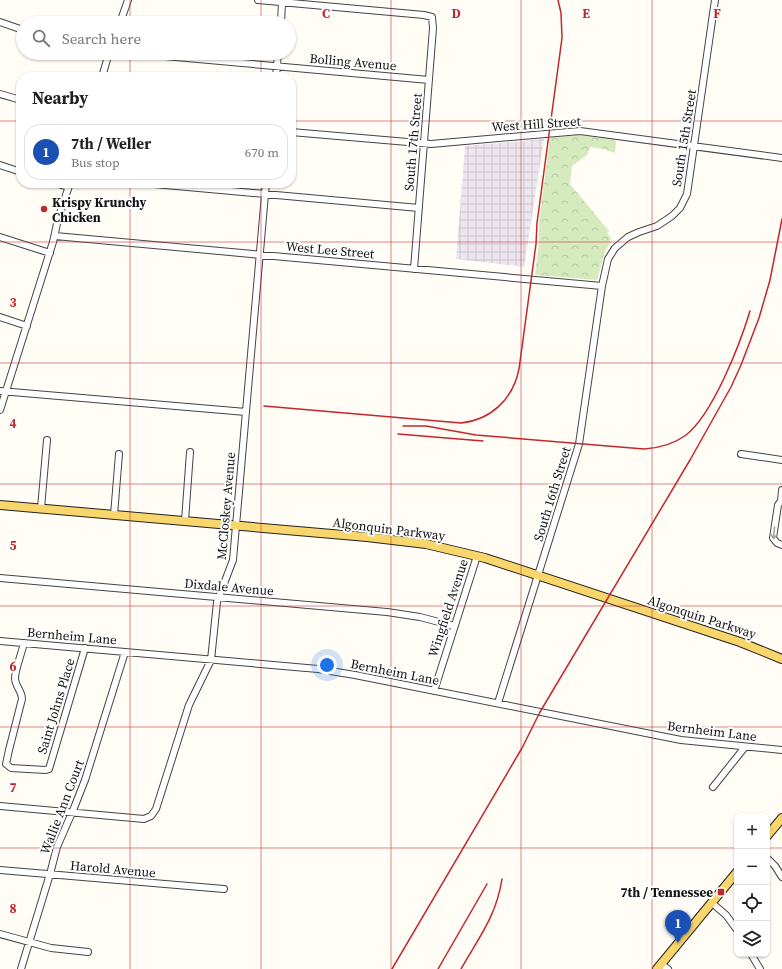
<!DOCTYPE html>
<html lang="en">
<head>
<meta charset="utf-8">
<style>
  :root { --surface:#fff; --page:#f6f6f6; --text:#222; --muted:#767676; --line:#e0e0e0; --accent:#2563eb }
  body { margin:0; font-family:"Source Serif 4",serif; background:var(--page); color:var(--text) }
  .controls { position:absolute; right:12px; bottom:12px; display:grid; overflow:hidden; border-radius:8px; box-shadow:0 1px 3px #0004 }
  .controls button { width:36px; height:36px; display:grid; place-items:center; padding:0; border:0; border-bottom:1px solid var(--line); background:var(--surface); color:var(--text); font:20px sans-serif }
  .you { position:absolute; left:327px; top:665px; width:14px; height:14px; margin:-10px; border:3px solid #fff; border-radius:50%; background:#1a73e8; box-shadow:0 0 0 6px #1a73e833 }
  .badge { display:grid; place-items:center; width:26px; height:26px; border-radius:50%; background:var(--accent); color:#fff; font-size:13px; font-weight:700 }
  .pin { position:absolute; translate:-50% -33px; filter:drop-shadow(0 1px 2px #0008) }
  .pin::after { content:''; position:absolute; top:21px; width:14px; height:12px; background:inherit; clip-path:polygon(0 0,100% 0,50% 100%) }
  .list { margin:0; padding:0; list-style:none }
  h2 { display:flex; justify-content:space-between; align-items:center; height:52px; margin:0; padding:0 16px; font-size:17px }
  h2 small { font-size:13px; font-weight:400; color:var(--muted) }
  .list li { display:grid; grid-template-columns:26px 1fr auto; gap:12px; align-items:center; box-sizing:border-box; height:56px; margin:0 8px 8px; padding:0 8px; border:1px solid var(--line); border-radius:16px }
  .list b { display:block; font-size:15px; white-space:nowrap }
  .list p { margin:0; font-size:13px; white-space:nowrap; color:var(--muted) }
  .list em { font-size:13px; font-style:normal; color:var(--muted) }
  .icon { flex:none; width:22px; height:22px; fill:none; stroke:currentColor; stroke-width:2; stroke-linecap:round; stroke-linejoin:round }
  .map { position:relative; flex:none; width:782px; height:969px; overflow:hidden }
  .search { position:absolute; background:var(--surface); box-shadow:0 1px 3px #0004; left:16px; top:16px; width:280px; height:44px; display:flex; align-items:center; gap:10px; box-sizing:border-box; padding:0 14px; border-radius:22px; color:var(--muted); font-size:15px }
  .panel { position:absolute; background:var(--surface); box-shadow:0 1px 3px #0004; left:16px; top:72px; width:280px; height:116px; border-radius:16px }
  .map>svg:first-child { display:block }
</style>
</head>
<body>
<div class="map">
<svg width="782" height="969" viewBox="0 0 782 969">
  <defs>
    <pattern id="industrial-grid" width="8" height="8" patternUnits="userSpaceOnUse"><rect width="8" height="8" fill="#eee6ef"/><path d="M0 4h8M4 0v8" fill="none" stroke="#cbc4cc"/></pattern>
    <pattern id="park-crowns" width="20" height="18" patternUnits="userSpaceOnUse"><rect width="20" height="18" fill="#d5ebbd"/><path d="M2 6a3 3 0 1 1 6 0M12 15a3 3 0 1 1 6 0" fill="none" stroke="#b6c8a1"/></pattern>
  </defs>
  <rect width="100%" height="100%" fill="#fffdf5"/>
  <path fill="url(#industrial-grid)" d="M544,139L524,267L456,259L465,146Z"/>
  <path fill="url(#park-crowns)" d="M578,135L615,140L616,142L615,153L604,149L590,147L587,155L572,166L570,184L609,231L607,233L611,238L610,241L611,242L605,251L597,280L535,275L539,243V222L550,138Z"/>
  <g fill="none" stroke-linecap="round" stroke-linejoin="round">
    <g stroke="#444" stroke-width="8">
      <path id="minor" d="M258,0L424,15L432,17L433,28L414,269
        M0,22L23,30
        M120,23L128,0
        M281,23L282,2
        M96,53L102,55L111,53
        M131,53L429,80
        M102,77L109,53
        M276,77L278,53
        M0,94L21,100
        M291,132L431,144L580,131L782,158
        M0,165L21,172
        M55,183L68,187
        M143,183L419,208
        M55,236L602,286
        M0,237L50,253
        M0,317L27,326
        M0,391L246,412
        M0,410L53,242L58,219L70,183
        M741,454L782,460
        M782,490L781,501L778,505L773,538L777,543L782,545
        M41,508L47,440
        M114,515L119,454
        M185,521L190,452
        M0,578L387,612L420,617L454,626
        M0,641L318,669L355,675L681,740L782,750
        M24,643C22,652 15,670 15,678C15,686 22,691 22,699L9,750L6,764L11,768L45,770L49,769L85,648
        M434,691L477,556
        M498,703L579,444L602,286L608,259L615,248L628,237L639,232L657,226L672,216L680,208L687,194L715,0
        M713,787L745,747
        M0,806L144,819L151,816L156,809L189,705L211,660L217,602L233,560L266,183
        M767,858L775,866L782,877
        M0,870L224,889
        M712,903L726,915L737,930
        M0,934L51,948L88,952
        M751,954L760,969
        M661,964L668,969
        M21,969L50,874L57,847L74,808L85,780L125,652"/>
    </g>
    <g stroke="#222" stroke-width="10">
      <path id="major" d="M0,505L367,537L426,544L485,558L740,642L782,659
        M767,836L782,818
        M657,969L737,872"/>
    </g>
    <use href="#minor" stroke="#fff" stroke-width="6"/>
    <use href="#major" stroke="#f9d66b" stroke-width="8"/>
    <path stroke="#c4262e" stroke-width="1.5" d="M264,406L461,423C491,420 513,399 519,369L536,244L537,223L562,38L561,13L558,0
      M403,426H426L476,435L644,449C659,448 674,444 686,435C713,414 740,344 750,311
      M398,434L483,441
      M392,969L522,748L540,712L690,460L731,387L741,365L759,318L770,280L782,219
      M438,969L487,884
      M461,969C479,937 496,917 502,879"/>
  </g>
  <defs><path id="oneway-shaft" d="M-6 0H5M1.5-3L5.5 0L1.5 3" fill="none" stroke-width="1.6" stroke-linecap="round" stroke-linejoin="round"/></defs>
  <use stroke="#a0a0a0" href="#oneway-shaft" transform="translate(774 533) rotate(94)"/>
  <path fill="none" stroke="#c4262e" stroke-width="1" stroke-opacity="0.55" d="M130,0V23M261,0V23M391,0V969M521,0V969M652,0V969M130,53V77M261,53V77M0,121H21M291,121H782M130,183V969M261,183V969M0,242H782M0,363H782M0,484H782M0,606H782M0,727H782M0,848H737M767,848H782"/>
  <g fill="#c4262e" stroke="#fff" stroke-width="1.5">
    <circle cx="44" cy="209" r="4"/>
    <rect x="717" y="888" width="8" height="8" rx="2"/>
  </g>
  <g text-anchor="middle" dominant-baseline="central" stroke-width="4" stroke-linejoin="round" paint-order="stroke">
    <g font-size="13" fill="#111" stroke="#fff">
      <text transform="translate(353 62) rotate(5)">Bolling Avenue</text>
      <text transform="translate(536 124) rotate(-4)">West Hill Street</text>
      <text transform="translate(684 138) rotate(-81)">South 15th Street</text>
      <text transform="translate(413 142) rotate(-85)">South 17th Street</text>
      <text transform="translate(330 250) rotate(5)">West Lee Street</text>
      <text transform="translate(552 494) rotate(-73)">South 16th Street</text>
      <text transform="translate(226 506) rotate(-85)">McCloskey Avenue</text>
      <text transform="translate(389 529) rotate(7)">Algonquin Parkway</text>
      <text transform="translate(229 587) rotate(5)">Dixdale Avenue</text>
      <text transform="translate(448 608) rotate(-72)">Wingfield Avenue</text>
      <text transform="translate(702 617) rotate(18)">Algonquin Parkway</text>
      <text transform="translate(72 636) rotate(5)">Bernheim Lane</text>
      <text transform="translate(395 672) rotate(11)">Bernheim Lane</text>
      <text transform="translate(56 706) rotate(-73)">Saint Johns Place</text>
      <text transform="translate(712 731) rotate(7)">Bernheim Lane</text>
      <text transform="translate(62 807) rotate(-69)">Wallie Ann Court</text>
      <text transform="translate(113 869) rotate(5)">Harold Avenue</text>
    </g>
    <g font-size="13" font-weight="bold" fill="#111" stroke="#fff" text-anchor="start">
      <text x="52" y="202">Krispy Krunchy<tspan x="52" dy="15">Chicken</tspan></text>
      <text x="713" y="892" text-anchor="end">7th / Tennessee</text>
    </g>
  </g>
  <g font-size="13" text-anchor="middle" font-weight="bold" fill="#c4262e" stroke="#fff" stroke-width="4" stroke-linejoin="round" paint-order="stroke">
    <text x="326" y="18">C</text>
    <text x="456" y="18">D</text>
    <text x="586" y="18">E</text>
    <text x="717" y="18">F</text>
    <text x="13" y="307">3</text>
    <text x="13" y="428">4</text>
    <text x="13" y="550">5</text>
    <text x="13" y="671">6</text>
    <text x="13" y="792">7</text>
    <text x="13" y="913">8</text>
  </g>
</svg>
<div class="controls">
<button>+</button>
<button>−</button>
<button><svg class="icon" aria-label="locate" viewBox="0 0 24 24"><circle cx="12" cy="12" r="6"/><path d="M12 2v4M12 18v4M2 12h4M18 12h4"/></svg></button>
<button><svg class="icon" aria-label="layers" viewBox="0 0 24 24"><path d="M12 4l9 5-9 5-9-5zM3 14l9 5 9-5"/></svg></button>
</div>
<div class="you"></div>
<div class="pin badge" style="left:678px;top:943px;background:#1a4fb4">1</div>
<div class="search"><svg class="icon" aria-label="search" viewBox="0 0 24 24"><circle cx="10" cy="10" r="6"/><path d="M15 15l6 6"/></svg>Search here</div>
<section class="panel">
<h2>Nearby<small></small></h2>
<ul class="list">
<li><span class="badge" style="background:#1a4fb4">1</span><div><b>7th / Weller</b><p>Bus stop</p></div><em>670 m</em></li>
</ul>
</section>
</div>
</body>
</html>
